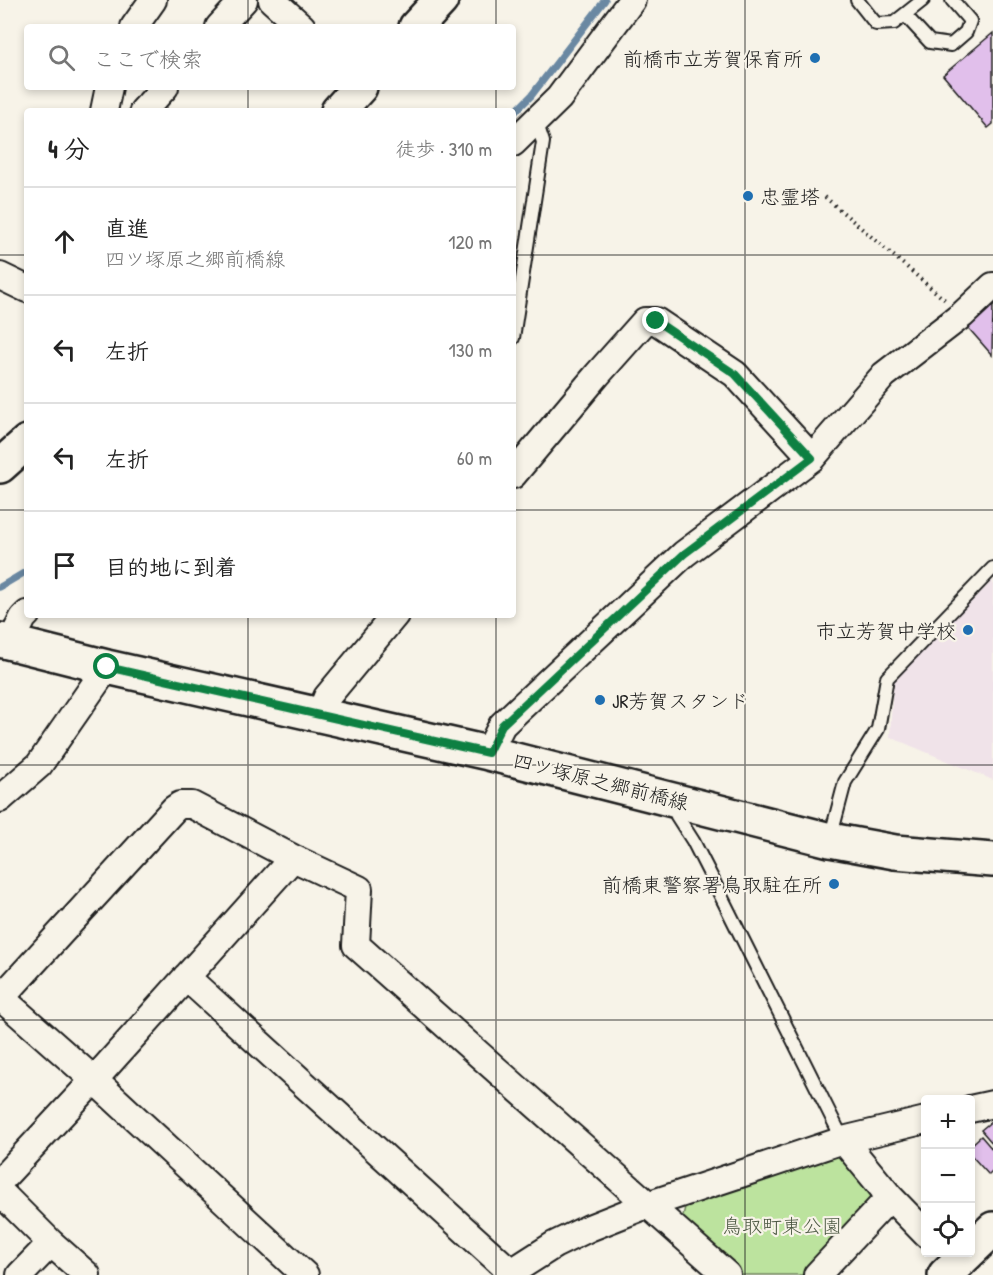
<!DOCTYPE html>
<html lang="ja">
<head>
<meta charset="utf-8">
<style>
  :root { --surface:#fff; --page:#f6f6f6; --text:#222; --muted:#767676; --line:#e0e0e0 }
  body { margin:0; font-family:"Patrick Hand","Klee One",sans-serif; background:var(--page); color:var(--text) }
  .controls { position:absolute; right:18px; bottom:18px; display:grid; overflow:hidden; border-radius:6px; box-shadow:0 3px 9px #0003 }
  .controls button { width:54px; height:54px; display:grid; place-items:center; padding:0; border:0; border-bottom:2px solid var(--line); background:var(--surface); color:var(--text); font:30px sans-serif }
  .stop { position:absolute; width:18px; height:18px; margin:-14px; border:4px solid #0b8043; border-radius:50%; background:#fff }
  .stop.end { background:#0b8043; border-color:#fff; box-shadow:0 2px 6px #0008 }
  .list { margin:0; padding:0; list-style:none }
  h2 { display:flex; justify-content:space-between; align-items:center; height:78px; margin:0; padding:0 24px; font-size:26px }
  h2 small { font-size:20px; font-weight:400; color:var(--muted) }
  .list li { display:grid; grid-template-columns:39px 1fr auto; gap:18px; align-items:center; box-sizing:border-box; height:108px; padding:0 24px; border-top:2px solid var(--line) }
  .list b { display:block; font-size:22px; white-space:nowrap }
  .list p { margin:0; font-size:20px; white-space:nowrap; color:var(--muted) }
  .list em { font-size:20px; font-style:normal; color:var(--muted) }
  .icon { flex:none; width:33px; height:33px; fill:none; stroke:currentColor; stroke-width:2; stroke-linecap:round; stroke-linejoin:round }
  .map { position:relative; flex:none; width:993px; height:1275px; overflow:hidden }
  .search { position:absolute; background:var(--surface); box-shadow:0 3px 9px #0003; left:24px; top:24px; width:492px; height:66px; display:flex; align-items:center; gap:15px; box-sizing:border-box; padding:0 21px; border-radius:6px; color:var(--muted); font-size:22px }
  .panel { position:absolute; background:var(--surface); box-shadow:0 3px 9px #0003; left:24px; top:108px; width:492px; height:510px; border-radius:6px }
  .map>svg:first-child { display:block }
</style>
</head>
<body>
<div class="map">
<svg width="993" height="1275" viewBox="0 0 993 1275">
  <rect width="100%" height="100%" fill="#f7f3e8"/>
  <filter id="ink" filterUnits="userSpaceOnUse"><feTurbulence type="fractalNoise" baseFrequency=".0167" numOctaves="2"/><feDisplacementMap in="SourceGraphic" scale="12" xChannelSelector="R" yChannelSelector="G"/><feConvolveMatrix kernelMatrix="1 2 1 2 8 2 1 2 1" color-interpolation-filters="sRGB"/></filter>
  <g filter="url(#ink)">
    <path fill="#f0e3e9" d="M993,580V780L890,737L893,680Z"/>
    <path fill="#bce39e" stroke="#6c805d" stroke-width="1.5" d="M837,1153L844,1154L875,1196L805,1275H741L682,1220L685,1207Z"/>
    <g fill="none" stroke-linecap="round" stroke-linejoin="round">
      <path stroke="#6a88a2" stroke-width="7" d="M513,114L531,96L605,0
        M0,587L27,571"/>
    </g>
    <path fill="#e1bfeb" stroke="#1c1c1c" stroke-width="1.5" d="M993,33V124L988,128L943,75Z
      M988,299L993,305L992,355L964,323Z
      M993,1120V1144L981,1130Z
      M981,1136L993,1150V1171L989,1175L970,1154V1146Z"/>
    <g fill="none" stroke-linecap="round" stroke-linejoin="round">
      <g stroke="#1c1c1c" stroke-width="16">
        <path id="lane" d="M857,0L876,24L894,23L923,0
          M905,15L930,42L951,45L966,32L970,21L952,0
          M513,338L543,142L536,121
          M673,804L677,816L693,841L719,892L843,1140
          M830,839L845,782L878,729L887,678L993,568"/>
      </g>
      <g stroke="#1c1c1c" stroke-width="30">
        <path id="street" d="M272,0L302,27
          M134,27L153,0
          M219,27L244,0
          M104,111L109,87
          M143,111L165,87
          M513,143L559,98L632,0
          M0,276L27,289
          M513,475L597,375L645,321H656L735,374L812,458
          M11,643L23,618L27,614
          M320,714L327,697L395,615
          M488,753L502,725L684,554L812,458L884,375L962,315L993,286
          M0,799L39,765L107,667
          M186,977L511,1272
          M0,997L94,1080L305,1275
          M1,998L174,809L180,805H192L293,858L359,889L356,945L727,1275
          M970,1109L993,1104
          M843,1140L926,1120
          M0,1181L94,1080L293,858
          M0,1192L51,1243L87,1275
          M20,1275L51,1243
          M507,1275L554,1245L589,1228L647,1205L843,1140L890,1197L926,1234
          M817,1275L890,1197"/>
      </g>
      <g stroke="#1c1c1c" stroke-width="38">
        <path id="secondary" d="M416,27L441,0
          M338,111L360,87
          M0,466L27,442
          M0,640L107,667L488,753L830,840L895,852L993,860
          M970,1251L993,1229
          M945,1275L969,1252"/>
      </g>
      <path stroke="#1c1c1c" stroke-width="4" stroke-dasharray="1.5 4.5" stroke-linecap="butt" d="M825,197L945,300"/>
      <use href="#lane" stroke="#f7f3e8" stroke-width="12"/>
      <use href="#street" stroke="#f7f3e8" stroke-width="26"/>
      <use href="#secondary" stroke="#f7f3e8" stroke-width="33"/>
    </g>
  </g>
  <g fill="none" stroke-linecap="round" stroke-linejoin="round" filter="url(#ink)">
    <path stroke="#0b8043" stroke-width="8" d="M107,667L488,753L502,725L684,554L812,458L735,374L656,321"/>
  </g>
  <path fill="none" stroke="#1c1c1c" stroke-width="1.5" stroke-opacity="0.55" d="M248,0V27M496,0V27M745,0V1275M248,87V111M496,87V111M0,255H27M513,255H993M0,510H27M513,510H993M248,615V1275M496,615V1275M0,765H993M0,1020H993"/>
  <g fill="#1f6fb2" stroke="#f7f3e8" stroke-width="2">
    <circle cx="815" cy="58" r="6"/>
    <circle cx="748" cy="196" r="6"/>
    <circle cx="968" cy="630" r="6"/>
    <circle cx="600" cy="700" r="6"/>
    <circle cx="834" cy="884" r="6"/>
  </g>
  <g text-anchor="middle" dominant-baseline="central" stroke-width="4.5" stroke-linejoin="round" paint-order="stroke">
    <g font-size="20" fill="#1c1c1c" stroke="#f7f3e8" text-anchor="end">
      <text x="803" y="58">前橋市立芳賀保育所</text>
      <text x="760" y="196" text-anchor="start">忠霊塔</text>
      <text x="956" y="630">市立芳賀中学校</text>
      <text x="612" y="700" text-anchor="start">JR芳賀スタンド</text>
      <text x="822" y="884">前橋東警察署鳥取駐在所</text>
    </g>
    <g font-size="20" fill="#1c1c1c" stroke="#f7f3e8">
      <text transform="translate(601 781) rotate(14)">四ツ塚原之郷前橋線</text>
    </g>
    <g font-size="20" fill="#4c5843" stroke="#f7f3e8">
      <text x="782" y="1225">鳥取町東公園</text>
    </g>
  </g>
</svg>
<div class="controls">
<button>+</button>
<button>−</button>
<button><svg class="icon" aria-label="locate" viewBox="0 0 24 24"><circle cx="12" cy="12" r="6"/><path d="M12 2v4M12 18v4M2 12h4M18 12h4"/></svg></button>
</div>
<div class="stop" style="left:107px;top:667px"></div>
<div class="stop end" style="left:656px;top:321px"></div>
<div class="search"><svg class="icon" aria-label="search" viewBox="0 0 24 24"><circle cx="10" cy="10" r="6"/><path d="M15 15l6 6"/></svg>ここで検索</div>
<section class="panel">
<h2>4 分<small>徒歩 · 310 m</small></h2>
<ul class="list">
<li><svg class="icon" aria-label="ahead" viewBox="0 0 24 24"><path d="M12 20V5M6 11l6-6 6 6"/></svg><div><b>直進</b><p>四ツ塚原之郷前橋線</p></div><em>120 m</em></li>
<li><svg class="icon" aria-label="left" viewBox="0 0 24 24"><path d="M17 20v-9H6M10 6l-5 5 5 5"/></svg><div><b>左折</b></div><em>130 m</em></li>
<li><svg class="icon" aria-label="left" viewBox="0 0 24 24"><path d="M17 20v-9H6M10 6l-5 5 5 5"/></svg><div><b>左折</b></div><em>60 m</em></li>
<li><svg class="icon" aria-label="arrive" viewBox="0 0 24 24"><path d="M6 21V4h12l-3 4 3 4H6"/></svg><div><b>目的地に到着</b></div></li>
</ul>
</section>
</div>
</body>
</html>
